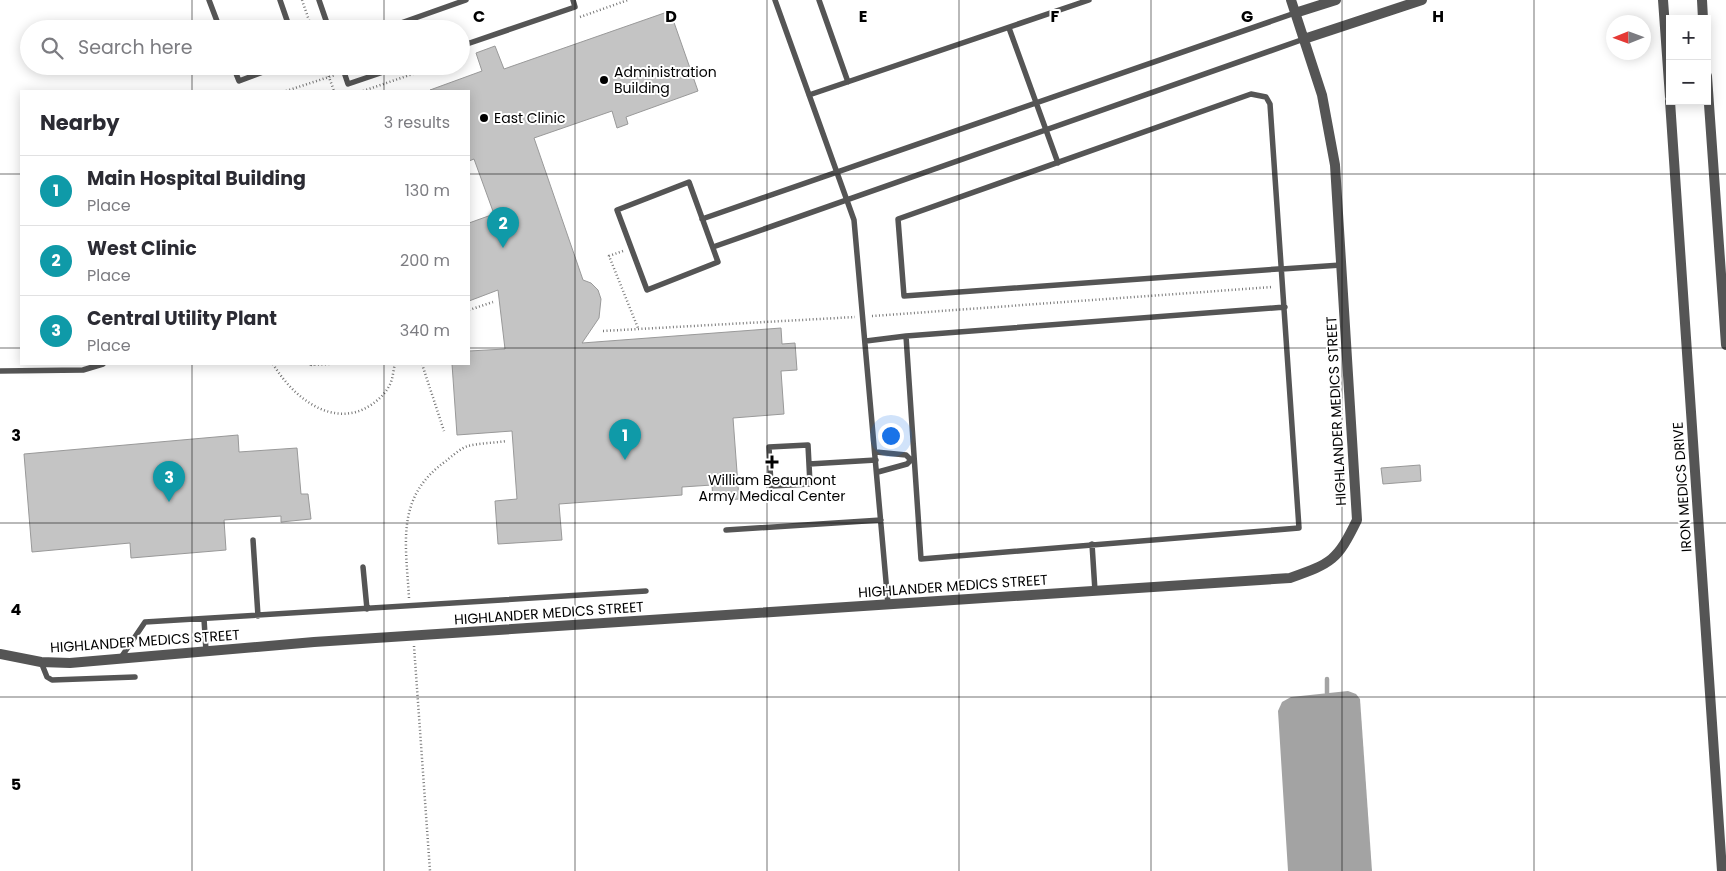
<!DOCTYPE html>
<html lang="en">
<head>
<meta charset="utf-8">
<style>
  :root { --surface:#fff; --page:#f7f7f7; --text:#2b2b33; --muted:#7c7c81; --line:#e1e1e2; --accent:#000 }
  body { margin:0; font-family:Poppins,sans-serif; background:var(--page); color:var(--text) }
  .controls { position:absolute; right:15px; top:15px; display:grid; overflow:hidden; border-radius:0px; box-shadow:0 2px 12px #0003 }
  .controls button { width:45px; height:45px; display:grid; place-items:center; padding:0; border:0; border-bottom:1px solid var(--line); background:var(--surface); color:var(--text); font:25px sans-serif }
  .compass { position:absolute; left:1606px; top:15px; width:45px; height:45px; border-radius:50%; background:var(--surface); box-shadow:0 2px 12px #0003; rotate:269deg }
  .you { position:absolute; left:890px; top:435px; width:18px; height:18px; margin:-12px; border:4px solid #fff; border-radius:50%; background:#1a73e8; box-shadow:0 0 0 8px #1a73e833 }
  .badge { display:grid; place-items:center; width:32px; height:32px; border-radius:50%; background:var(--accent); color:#fff; font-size:16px; font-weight:700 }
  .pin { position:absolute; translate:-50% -41px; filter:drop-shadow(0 1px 2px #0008) }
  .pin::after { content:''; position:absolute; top:26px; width:18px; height:15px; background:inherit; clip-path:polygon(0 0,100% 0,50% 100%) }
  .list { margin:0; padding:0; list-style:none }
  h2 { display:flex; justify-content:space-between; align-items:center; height:65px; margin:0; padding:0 20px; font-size:21px }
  h2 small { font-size:16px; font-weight:400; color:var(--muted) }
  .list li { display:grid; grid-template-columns:32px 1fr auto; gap:15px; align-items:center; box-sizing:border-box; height:70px; padding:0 20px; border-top:1px solid var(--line) }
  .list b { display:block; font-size:19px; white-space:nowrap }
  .list p { margin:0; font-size:16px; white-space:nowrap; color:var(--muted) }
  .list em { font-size:16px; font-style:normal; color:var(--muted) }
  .icon { flex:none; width:28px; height:28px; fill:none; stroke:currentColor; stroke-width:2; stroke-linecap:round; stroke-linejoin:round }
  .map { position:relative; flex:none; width:1726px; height:871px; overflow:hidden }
  .search { position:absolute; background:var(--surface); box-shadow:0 2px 12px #0003; left:20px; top:20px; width:450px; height:55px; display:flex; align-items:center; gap:12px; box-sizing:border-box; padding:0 18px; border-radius:28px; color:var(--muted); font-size:19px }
  .panel { position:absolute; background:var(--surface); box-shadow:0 2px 12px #0003; left:20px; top:90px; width:450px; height:275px; border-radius:0px }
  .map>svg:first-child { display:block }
</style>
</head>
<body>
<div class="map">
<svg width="1726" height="871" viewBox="0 0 1726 871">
  <rect width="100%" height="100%" fill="#fff"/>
  <path fill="#a3a3a3" d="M1348,691L1356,694L1360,699L1372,871H1288L1278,711L1282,702L1291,697Z"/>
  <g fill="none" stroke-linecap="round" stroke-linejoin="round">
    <path stroke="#a3a3a3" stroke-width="4.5" d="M1327,679V693"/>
  </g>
  <path fill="#c4c4c4" stroke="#999" d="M670,11L698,91L626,117L628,124L617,128L612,111L534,138L583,280L591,283L598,290L601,299L599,318L582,343L781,328L782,344L795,343L797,370L781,371L784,414L733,418L739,499L713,501L712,485L682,487V495L559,504L562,540L498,544L495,501L517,499L512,431L457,435L452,364H469V351L505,349L498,290L469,301V223L494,214L474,159L469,161V91L430,90L482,71L476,53L495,46L504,69Z
    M238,435L239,452L297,448L301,494H308L311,519L281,522V516L224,520L226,550L131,558L130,543L32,552L24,454Z
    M1420,465L1421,481L1383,484L1381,468Z"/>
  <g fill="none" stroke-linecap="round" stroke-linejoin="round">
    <path stroke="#777" stroke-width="2.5" stroke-dasharray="1 2.5" stroke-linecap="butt" d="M302,0L312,29
      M580,17L628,0
      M325,66L334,91
      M286,91L335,75
      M363,91L436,66
      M623,251L609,256L638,328
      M469,310L493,302
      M872,316L1272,287
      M603,331L855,317
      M273,364C291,394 327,426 364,409C374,404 384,396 389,386C393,380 393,371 395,364
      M314,364L309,365L330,364
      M422,364L444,431
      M409,598C406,543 395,497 446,461C452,456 461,448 468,446C480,443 494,443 507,441
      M414,646L430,871"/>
    <path stroke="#555" stroke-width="5.5" d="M209,0L220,29
      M280,0L290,29
      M319,0L329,29
      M775,0L854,220L888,604
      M819,0L848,82
      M1009,28L1058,163
      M384,29L466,0
      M461,46L575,7L573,0
      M233,66L239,81L279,66
      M342,66L348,84L401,66
      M809,95L1089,0
      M689,182L718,262L647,290L617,210Z
      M702,219L1295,13
      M713,247L1304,39
      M906,336L1285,307
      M866,341L906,336L921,559L1299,528L1270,104L1266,97L1251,94L898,219L904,296L1278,269H1282L1341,265
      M0,371L83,370L103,364
      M808,445L810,484L771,486L769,447Z
      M876,452L906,455L911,460
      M809,464L876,460
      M878,472L907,464L911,460L914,459
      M726,530L881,520
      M253,540L258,616
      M1092,544L1095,591
      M363,567L367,609
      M204,619L206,651
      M120,659L145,622L646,591
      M41,662L47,677L52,680L135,677"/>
    <path stroke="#555" stroke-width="10" d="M1663,0L1670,97
      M1702,0L1703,19
      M1295,13L1336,0
      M1304,39L1422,0
      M1707,76L1726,345
      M1670,101L1722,871
      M0,654L41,662L70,663L314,642L1290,578C1332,563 1337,561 1357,520L1335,165L1322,95L1291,0"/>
  </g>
  <path fill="none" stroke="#000" stroke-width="1" stroke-opacity="0.55" d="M192,0V29M384,0V29M575,0V871M767,0V871M959,0V871M1151,0V871M1342,0V871M1534,0V871M192,66V91M384,66V91M0,174H21M469,174H1726M0,348H21M469,348H1726M192,364V871M384,364V871M0,523H1726M0,697H1726"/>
  <g fill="#000" stroke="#fff" stroke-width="2">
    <circle cx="604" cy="80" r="5"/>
    <circle cx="484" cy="118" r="5"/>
    <path d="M769.5 454.5h5v5h5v5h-5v5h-5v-5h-5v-5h5z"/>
  </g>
  <g text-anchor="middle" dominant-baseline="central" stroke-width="4" stroke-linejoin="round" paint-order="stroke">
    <g font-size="14" fill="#000" stroke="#fff" text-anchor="start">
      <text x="614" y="72">Administration<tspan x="614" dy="16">Building</tspan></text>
      <text x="494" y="118">East Clinic</text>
      <text x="772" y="480" text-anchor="middle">William Beaumont<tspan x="772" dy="16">Army Medical Center</tspan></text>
    </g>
    <g font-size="14" fill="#000" stroke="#fff">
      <text transform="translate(1336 411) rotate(-93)">HIGHLANDER MEDICS STREET</text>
      <text transform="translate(1682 487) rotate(-94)">IRON MEDICS DRIVE</text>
      <text transform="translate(953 586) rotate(-4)">HIGHLANDER MEDICS STREET</text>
      <text transform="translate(549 613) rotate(-4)">HIGHLANDER MEDICS STREET</text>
      <text transform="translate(145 641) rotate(-4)">HIGHLANDER MEDICS STREET</text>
    </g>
  </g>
  <g font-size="16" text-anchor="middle" font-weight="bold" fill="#000" stroke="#fff" stroke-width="4" stroke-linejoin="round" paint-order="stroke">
    <text x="479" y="22">C</text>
    <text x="671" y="22">D</text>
    <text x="863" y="22">E</text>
    <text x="1055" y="22">F</text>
    <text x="1247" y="22">G</text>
    <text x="1438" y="22">H</text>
    <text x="16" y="441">3</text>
    <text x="16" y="615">4</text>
    <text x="16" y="790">5</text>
  </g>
</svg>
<div class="controls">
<button>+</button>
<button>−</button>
</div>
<svg class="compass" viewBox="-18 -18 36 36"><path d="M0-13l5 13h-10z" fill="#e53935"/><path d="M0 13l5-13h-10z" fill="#7c7c81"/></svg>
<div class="you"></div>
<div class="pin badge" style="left:625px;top:460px;background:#0f9aa8">1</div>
<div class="pin badge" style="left:503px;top:248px;background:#0f9aa8">2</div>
<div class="pin badge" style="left:169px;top:502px;background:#0f9aa8">3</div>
<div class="search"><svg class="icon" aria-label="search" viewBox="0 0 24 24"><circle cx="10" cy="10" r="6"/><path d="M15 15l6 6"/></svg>Search here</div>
<section class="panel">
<h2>Nearby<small>3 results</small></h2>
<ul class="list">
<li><span class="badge" style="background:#0f9aa8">1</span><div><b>Main Hospital Building</b><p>Place</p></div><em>130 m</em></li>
<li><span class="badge" style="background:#0f9aa8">2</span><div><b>West Clinic</b><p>Place</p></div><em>200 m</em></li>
<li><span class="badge" style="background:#0f9aa8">3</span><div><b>Central Utility Plant</b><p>Place</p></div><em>340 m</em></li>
</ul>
</section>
</div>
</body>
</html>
